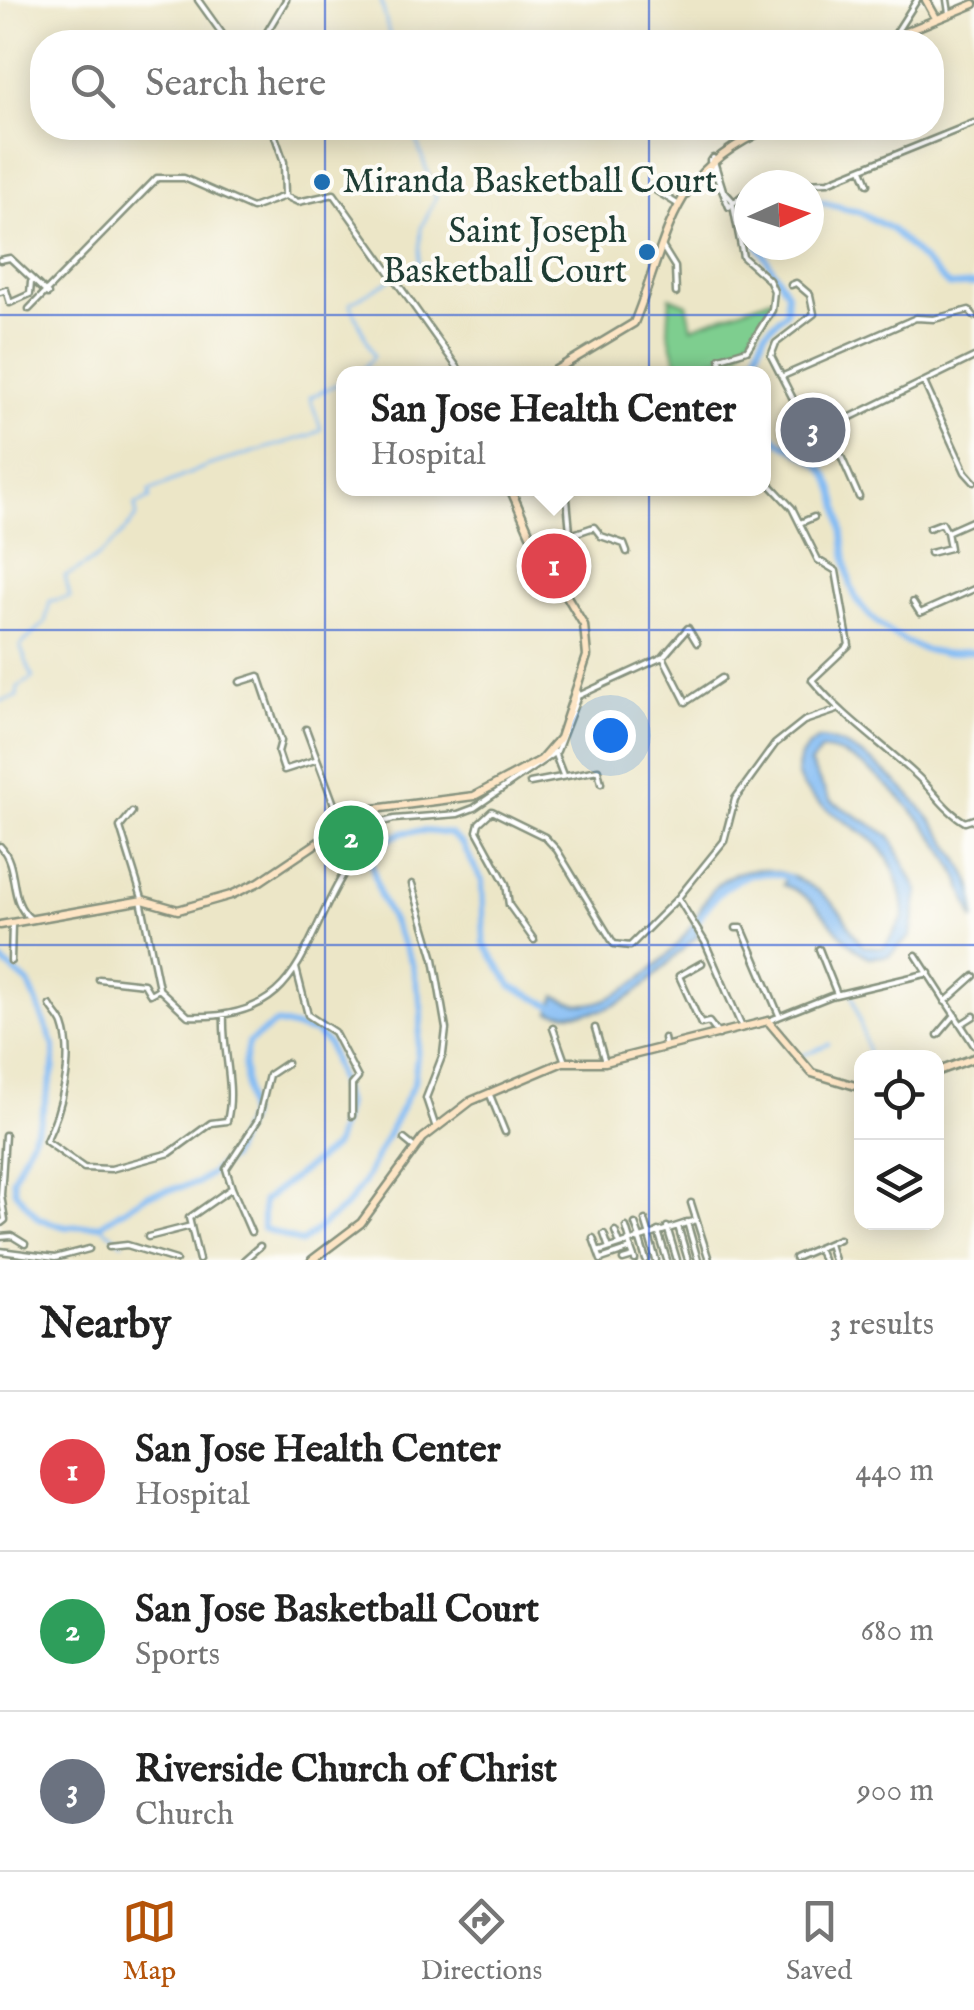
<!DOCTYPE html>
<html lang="en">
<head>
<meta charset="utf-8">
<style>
  :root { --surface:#fff; --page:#f2f2f2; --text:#222; --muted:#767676; --line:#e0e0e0; --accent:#b45309 }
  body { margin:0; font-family:"IM FELL English",serif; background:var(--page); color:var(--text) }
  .controls { position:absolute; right:30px; bottom:30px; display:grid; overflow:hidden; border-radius:20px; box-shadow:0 5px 25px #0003 }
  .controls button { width:90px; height:90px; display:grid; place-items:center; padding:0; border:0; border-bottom:2px solid var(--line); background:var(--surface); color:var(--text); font:50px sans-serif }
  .compass { position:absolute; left:734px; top:170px; width:90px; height:90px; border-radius:50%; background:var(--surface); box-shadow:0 5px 25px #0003; rotate:87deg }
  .you { position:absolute; left:610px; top:735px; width:35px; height:35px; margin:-25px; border:8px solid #fff; border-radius:50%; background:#1a73e8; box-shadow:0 0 0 15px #1a73e833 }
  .badge { display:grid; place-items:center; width:65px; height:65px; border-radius:50%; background:var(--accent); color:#fff; font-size:32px; font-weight:700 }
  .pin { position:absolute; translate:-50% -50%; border:5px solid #fff; box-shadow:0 2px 10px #0006 }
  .popup { position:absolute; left:336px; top:366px; width:435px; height:130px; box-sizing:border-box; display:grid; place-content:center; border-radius:20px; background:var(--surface); filter:drop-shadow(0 2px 8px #0005); font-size:32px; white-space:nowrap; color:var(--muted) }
  .popup b { font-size:38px; color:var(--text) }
  .popup::after { content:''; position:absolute; left:50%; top:100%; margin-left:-20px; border:20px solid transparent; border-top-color:var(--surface) }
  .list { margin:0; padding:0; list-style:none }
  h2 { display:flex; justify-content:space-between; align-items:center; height:130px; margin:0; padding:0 40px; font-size:42px }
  h2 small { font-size:32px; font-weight:400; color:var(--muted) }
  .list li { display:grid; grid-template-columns:65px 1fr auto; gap:30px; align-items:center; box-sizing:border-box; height:160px; padding:0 40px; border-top:2px solid var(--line) }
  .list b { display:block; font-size:38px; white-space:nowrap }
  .list p { margin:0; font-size:32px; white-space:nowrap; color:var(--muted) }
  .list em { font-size:32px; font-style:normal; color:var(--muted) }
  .icon { flex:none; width:55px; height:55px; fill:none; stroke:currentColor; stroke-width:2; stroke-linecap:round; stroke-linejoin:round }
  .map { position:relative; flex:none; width:974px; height:1260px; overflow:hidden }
  .search { position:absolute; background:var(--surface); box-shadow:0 5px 25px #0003; left:30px; right:30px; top:30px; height:110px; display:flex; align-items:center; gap:25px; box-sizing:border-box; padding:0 35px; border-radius:40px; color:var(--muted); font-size:38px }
  .sheet { height:610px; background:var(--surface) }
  nav { display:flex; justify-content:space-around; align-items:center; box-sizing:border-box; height:140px; border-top:2px solid var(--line); background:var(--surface); font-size:28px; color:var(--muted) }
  nav a { display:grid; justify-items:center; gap:5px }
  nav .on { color:var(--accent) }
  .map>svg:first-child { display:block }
</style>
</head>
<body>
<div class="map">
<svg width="974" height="1260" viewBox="0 0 974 1260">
  <rect width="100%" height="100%" fill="#fdfcf7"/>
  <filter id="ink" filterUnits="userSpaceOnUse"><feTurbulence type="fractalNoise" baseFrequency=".01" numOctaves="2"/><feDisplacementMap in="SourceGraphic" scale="20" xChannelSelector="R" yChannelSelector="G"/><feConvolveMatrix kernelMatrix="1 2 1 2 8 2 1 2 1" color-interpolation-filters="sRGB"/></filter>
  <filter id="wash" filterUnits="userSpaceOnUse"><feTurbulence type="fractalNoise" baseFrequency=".0048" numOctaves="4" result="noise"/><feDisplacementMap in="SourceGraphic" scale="40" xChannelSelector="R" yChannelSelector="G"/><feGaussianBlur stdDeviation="2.25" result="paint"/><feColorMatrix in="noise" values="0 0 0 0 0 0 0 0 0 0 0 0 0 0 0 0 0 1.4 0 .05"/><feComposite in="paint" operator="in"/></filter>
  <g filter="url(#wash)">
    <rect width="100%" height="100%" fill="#ece6c7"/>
    <path fill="#7ece8f" stroke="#4e8662" stroke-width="2.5" d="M670,297L687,304L692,327L772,298L773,305L739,353L678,368L668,331Z"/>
    <path fill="#83bcf4" stroke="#517c94" stroke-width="2.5" d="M818,739C874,740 956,839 973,890C974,899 974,912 974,921C967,902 961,881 951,863C932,828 864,748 821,750L810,764L830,800L890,836L918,891L911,936L889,956L869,957C834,940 823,897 783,885L786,877C745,861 711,894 694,927L699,935C648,976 628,1024 550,1012L556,996C562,998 572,1003 578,1004C617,1008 670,957 690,928C699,915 703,900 714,888C751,849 814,878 842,914C849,925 854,936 863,946L884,948L904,917C904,893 894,861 877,844C850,818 756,784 818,739Z"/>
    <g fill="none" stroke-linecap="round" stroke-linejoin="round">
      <path stroke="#83bcf4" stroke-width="2.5" d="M381,0L391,42
        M359,374L374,356L350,303L419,263L421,228L436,197L412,128
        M17,696L18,687L33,678L20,646L45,623L50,601L70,597L65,576C96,562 116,543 137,516L135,505L150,498L149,491L207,466L311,435L321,429L310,397L344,381
        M0,701L16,697
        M852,993L869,1055
        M801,1056L829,1044
        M100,1225L123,1243"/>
      <path stroke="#83bcf4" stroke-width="6" d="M809,199L859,212L891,229L949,286L974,284
        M748,374L765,332L786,312L787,292L758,245
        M764,426C777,449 814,450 828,477C846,511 841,546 850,582C858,617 908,651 943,653C953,654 964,651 974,652
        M693,929C713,892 745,861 789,878
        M0,960L29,984L54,1046V1067L40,1121L13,1178L15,1191L39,1219L66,1227L100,1225L147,1195L198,1183L230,1158L248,1117L244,1065L248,1043L276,1023L316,1033L328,1044L346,1104L334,1147L263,1201V1228L301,1243L348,1204L363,1183L414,1083L422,1010L412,963L380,896L371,861C389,827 415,828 450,834L463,845L482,881L484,944L512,986L558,1009"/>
    </g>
  </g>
  <g filter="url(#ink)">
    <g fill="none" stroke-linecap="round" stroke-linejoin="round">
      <g stroke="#86927e" stroke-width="9">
        <path id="street" d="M198,0L228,42
          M947,0L949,13
          M894,36L917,0
          M261,42L286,0
          M272,128L284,162L285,196L298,202L334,194L462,374
          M736,128L742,140
          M713,158L723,190L732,200L743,257L769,280L774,291L772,310L747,350L720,358L722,374
          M710,161L729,207
          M862,169L868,184
          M760,185L828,182L974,123
          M655,190L679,205
          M731,205L749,190
          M662,246L675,267L676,293
          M0,260L10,258L48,294
          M791,285L796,283L810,295L814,314L776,343L771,356L812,436L974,357
          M0,292L6,290L10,303L30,294L31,282
          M29,309L157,178H184L252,208L285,196
          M783,376L916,318L934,319L969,310L974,316
          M924,382L965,472L974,482
          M829,429L859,497
          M816,446L833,438
          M764,478L792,508L818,560L836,571L849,645L812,680C842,716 880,742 915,774C932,789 945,811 965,822L974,819
          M566,488L570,532
          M800,523L814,517
          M929,528L942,523L947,532L974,520
          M538,546L594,527L601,536L624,544L627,552
          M930,553L950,548L947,532
          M913,602L920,613L974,589
          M663,657L686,702L722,678
          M240,682L259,676L281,741L278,752L284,770L315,760
          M578,696L663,657L688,628L697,643
          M306,729L341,823
          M554,752L563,775
          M530,783L598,770L601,783
          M132,812L120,827L142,898
          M342,833L394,819L458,814L474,808L557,751L578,696L577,688
          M0,846C20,867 7,901 31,919
          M351,854L370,825
          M412,884L434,959L446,1029L443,1054L426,1098L436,1128
          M141,900L159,988
          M736,928H742L779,1015
          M534,940L509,905L506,884L477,831L479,823L492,811L545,837L557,850L614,944L630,946L678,898
          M819,949L837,994
          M916,955L974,1045
          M11,961L12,923
          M702,963L679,976L701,1024L709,1022L719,1035
          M296,968L308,1015L334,1032L358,1078L352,1085V1116
          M99,979L144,984L150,994L159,989L188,1016C301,1021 299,947 346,870L351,854L342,833L334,835
          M945,1002L974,976
          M50,1005C54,1013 60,1017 63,1025C75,1059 61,1111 46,1141L84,1168L111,1169L170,1153L211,1123L227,1121C236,1086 222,1052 224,1015
          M768,1021L831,996L929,973
          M963,1023L974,1016
          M741,1025L705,942L678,898L724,841L735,799L775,744L804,721L837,710
          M553,1028L565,1062
          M595,1028L605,1062
          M938,1035L955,1015
          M664,1038L665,1044
          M490,1095L505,1132
          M404,1139L415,1148
          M232,1188L226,1169L258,1120L269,1075L287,1063
          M691,1203L709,1260
          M645,1220L649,1233
          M687,1222L698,1260
          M0,1224L5,1220L1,1195L5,1135
          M635,1224L640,1237
          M678,1226L688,1260
          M626,1227L630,1240
          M667,1227L677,1260
          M615,1231L620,1244
          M658,1231L667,1260
          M604,1234L609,1248
          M649,1236L656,1260
          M0,1237L12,1236L25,1244
          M148,1237L191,1226
          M639,1237L646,1260
          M593,1238L601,1260
          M628,1241L635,1260
          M829,1244L834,1260
          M109,1247L127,1245L176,1260
          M818,1248L823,1260
          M0,1251L55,1258L89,1249
          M598,1252L696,1220
          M795,1258L839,1239
          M601,1259L631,1249
          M199,1260L189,1218L232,1188L251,1232
          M244,1260L260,1246
          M623,1260L633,1257"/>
      </g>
      <g stroke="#86927e" stroke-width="11">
        <path id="secondary" d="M926,0L936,18
          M881,42L974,4
          M549,374L634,323C671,231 668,173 769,128
          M0,925L143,900L178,910L231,895L259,882L366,810L474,796L541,760L560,738L587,656L584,625L530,534L510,488
          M936,1072L974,1058
          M312,1260L361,1223L423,1138L471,1101L563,1062H605L768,1021L812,1073L862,1088"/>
      </g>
      <use href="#street" stroke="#fff" stroke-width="4"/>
      <use href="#secondary" stroke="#fde5c5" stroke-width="6"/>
    </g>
  </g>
  <path fill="none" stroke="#1d4ed8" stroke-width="2.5" stroke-opacity="0.55" d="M325,0V42M649,0V42M325,128V1260M649,128V1260M0,315H974M0,630H974M0,945H974"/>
  <g fill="#1f6fb2" stroke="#fdfcf7" stroke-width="4">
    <circle cx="322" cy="182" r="10"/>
    <circle cx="647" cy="252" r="10"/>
  </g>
  <g text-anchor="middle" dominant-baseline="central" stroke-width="8" stroke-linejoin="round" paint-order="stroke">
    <g font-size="35" fill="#1f3d34" stroke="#fdfcf7" text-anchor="start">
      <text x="342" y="182">Miranda Basketball Court</text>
      <text x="627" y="232" text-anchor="end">Saint Joseph<tspan x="627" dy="40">Basketball Court</tspan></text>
    </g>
  </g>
</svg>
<div class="controls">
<button><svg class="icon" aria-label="locate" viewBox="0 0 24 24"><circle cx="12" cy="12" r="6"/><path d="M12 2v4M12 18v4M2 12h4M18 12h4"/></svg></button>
<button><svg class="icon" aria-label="layers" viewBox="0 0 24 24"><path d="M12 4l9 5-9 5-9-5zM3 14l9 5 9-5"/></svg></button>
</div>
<svg class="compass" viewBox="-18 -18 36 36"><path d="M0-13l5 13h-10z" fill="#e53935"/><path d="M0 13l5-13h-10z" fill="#767676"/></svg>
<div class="you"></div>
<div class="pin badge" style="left:554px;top:566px;background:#e0444e">1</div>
<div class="popup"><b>San Jose Health Center</b>Hospital</div>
<div class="pin badge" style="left:351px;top:838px;background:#2e9e5b">2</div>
<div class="pin badge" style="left:813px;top:430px;background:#6b7280">3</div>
<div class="search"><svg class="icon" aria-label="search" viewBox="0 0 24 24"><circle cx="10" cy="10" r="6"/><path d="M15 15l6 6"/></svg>Search here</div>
</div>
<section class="sheet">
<h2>Nearby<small>3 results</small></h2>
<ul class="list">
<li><span class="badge" style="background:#e0444e">1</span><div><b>San Jose Health Center</b><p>Hospital</p></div><em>440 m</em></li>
<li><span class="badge" style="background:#2e9e5b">2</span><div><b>San Jose Basketball Court</b><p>Sports</p></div><em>680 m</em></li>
<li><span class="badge" style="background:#6b7280">3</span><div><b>Riverside Church of Christ</b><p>Church</p></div><em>900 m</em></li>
</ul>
</section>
<nav>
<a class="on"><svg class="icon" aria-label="map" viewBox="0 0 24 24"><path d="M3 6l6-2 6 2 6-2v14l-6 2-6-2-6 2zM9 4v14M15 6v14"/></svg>Map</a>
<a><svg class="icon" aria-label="directions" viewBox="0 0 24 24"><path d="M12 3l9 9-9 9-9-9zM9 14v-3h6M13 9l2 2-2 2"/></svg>Directions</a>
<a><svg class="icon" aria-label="saved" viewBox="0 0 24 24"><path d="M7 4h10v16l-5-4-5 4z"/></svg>Saved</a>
</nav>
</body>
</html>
